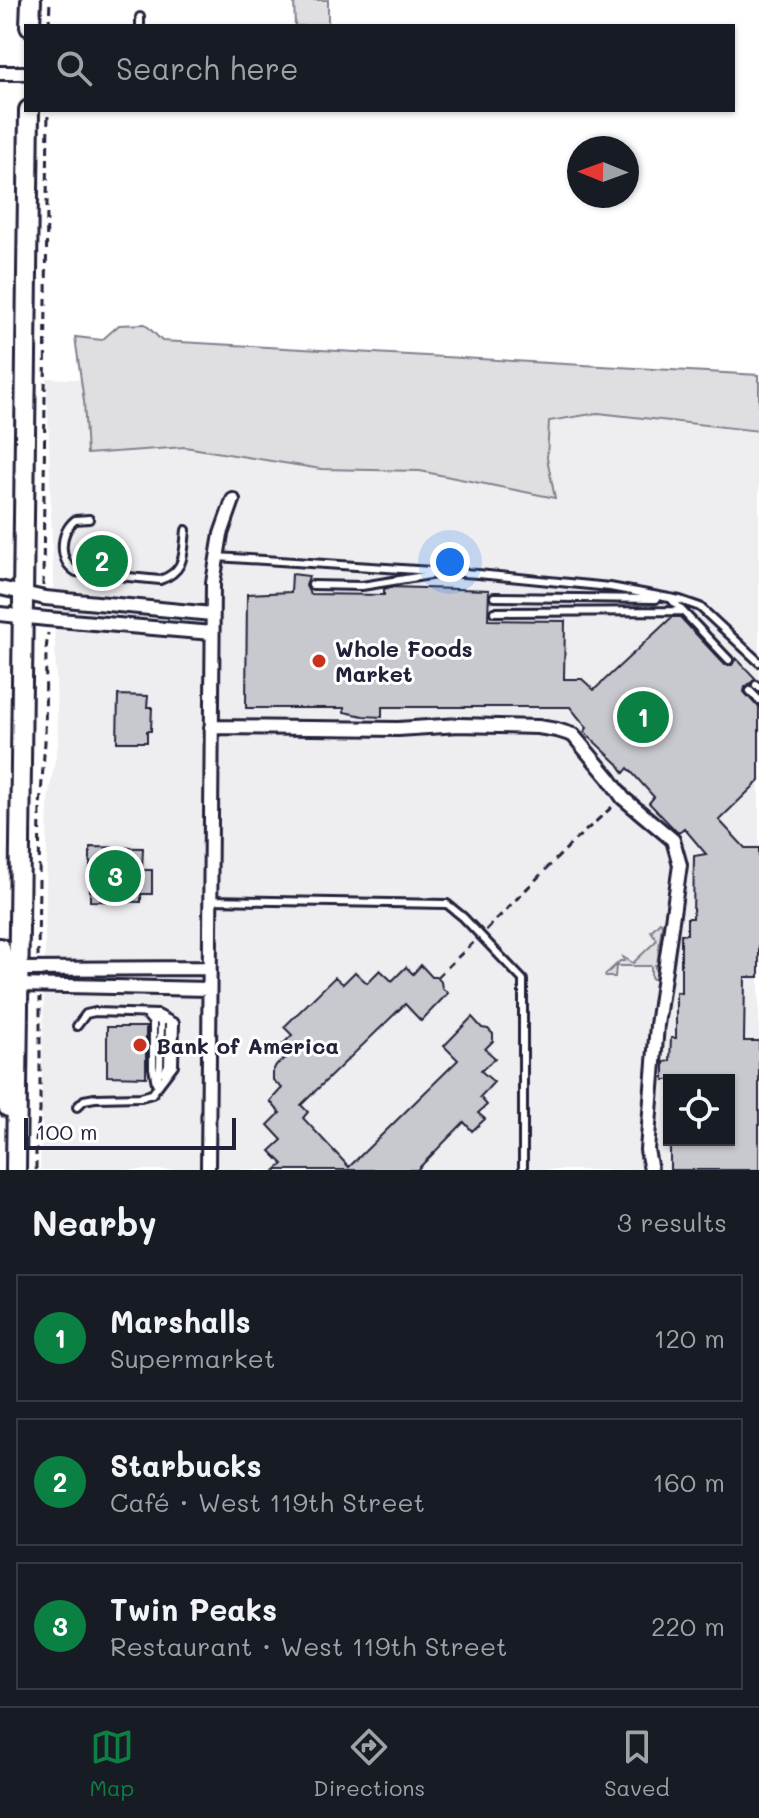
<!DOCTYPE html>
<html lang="en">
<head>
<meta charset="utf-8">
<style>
  :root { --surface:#171b24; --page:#242831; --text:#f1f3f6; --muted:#9ea1a6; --line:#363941; --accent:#0b8043 }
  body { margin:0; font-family:Mali,sans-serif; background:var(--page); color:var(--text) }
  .controls { position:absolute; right:24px; bottom:24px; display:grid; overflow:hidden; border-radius:0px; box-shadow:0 2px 6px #0004 }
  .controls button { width:72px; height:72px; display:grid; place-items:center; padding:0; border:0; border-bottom:2px solid var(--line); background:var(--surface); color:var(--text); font:40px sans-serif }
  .compass { position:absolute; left:567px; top:136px; width:72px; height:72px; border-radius:50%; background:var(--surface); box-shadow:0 2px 6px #0004; rotate:271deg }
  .scale { position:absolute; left:24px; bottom:20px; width:212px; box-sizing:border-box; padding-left:8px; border:4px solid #22223b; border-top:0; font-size:22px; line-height:28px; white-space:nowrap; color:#22223b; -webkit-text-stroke:6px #fff; paint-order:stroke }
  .you { position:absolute; left:450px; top:562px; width:28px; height:28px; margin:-20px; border:6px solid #fff; border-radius:50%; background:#1a73e8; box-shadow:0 0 0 12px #1a73e833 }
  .badge { display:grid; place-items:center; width:52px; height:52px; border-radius:50%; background:var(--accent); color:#fff; font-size:26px; font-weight:700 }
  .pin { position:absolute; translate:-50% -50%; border:4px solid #fff; box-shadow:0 2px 8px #0006 }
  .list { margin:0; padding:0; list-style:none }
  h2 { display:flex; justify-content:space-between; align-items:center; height:104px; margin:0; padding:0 32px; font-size:34px }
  h2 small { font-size:26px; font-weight:400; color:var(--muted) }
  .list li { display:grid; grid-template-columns:52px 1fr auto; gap:24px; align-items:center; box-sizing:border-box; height:128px; margin:0 16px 16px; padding:0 16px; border:2px solid var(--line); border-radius:0px }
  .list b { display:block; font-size:30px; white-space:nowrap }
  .list p { margin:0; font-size:26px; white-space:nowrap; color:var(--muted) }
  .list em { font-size:26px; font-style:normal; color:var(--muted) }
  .icon { flex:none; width:44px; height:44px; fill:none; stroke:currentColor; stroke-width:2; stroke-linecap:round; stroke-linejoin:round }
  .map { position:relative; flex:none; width:759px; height:1170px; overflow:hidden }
  .search { position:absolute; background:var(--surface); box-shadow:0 2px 6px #0004; left:24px; right:24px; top:24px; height:88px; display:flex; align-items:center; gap:20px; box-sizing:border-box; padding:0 28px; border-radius:0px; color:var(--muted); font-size:30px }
  .sheet { height:536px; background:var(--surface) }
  nav { display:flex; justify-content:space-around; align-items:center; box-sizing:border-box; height:112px; border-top:2px solid var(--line); background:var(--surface); font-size:22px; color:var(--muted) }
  nav a { display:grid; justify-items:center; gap:4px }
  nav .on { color:var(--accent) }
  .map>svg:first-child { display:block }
</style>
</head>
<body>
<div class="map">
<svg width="759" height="1170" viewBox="0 0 759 1170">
  <rect width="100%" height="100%" fill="#fff"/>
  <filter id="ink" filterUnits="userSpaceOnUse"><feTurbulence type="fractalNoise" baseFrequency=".0125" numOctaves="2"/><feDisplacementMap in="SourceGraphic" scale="16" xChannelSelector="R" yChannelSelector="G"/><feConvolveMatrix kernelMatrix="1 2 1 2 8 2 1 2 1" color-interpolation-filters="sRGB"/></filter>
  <g filter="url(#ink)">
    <path fill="#eeeef1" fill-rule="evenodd" d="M47,378L759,407V1170H40L48,799L58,744ZM669,1080H729V1140H669Z"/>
    <path fill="#dfdfe2" stroke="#80808e" stroke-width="2" d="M294,0H328V26H295Z
      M145,324L162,341L759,375V431L598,413L549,421L547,458L555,498L420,471L321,469L185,447L87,454L84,401L75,337L102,340L119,325Z
      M660,922L662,924L657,965H655V968L657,969L656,978L653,979L651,977V966H616L615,977H606L605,975L620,961H624L623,957L633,963L657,940L651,931Z"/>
    <path fill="#c8c8cf" stroke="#22223b" stroke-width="2" d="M98,548L127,550L126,569L119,568V570L77,565L78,553L81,554V549L98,550Z
      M292,574L309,576L306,586L310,594L384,595V589L391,587L489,590L488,620L565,621L564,679H582L594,690L672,617H680L725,665H732L736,658L756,679L745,687L744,692L755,704L759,706V781L719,820L745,848H759V977H745L744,1041H759V1170H670V1140H729V1080H664V1062L670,1061L671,1038H676V992L681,993V934H687V918H693L694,856L706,854L684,828L678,833L649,803L654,797L628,768L624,773L618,764L584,732L587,728L570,707H382V717L363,716L344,712V708H246L247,594L291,592Z
      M118,695L148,696L147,707H152L151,731H147V742H117Z
      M90,847L143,848L142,870H152V894H141V902L90,901Z
      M421,965L432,977H437L441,982L442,988L448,993L421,1021L405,1004L301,1105L308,1112L303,1118L349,1167L458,1060L444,1046L472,1017L482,1028L488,1029L493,1034V1041L485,1049L495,1058L481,1071L494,1082L480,1097L487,1105L478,1113L485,1119L472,1131L464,1122L417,1170H276L283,1164L270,1151L282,1140L268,1125L280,1113L270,1101L282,1088L273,1080V1071L276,1065L290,1055L281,1046L292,1035L284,1027L335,977L343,984L355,972L367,983L380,970L392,981L406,967L413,974Z
      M107,1027H146V1077L107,1076Z"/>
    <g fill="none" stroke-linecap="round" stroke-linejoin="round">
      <g stroke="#22223b" stroke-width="12">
        <path id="lane" d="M140,17V26
          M89,519L75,520C59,533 58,561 76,572L160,580C186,571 183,554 186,530
          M217,557L478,574L610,587L680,600L700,607L759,662
          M312,585L362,586L436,574
          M494,597L656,599
          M671,599L729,660
          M494,612L682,611
          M756,685L759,687
          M750,691L759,700
          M210,900L447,904L463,917L523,980V1170
          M147,1015L161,1022L160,1066L157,1083
          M148,1017L153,1023V1068L156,1083
          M77,1026L86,1014L95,1012L158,1014L169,1023L168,1065L164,1073
          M77,1107L84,1100L95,1098L141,1097L152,1094L174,1065L175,1023L158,1014"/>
      </g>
      <g stroke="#22223b" stroke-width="18">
        <path id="street" d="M0,73H26
          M0,588L45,598L212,614
          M0,614L47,619L212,633
          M211,727L398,729L459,725L538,727L557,730L573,735L609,778L623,798L673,840L680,865L657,1025L647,1150L651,1170
          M19,969L209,968
          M18,985L209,989
          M208,1170L213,583L221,534L233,500"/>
      </g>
      <g stroke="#22223b" stroke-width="24">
        <path id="primary" d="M30,26L31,0
          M0,948L3,970L18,985
          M0,987L3,1001V1085L8,1107
          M16,1170L29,110"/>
      </g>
      <path stroke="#22223b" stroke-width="3" stroke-dasharray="8 6" stroke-linecap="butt" d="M49,26L50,0
        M43,586L48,110
        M486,930L574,841L612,807
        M38,957L40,807L45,742L46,650L48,633
        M437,977L475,941
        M36,1170V1141L40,1111V997"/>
      <use href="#lane" stroke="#fff" stroke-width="6"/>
      <use href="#street" stroke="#fff" stroke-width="12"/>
      <use href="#primary" stroke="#fff" stroke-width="18"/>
    </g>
  </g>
  <g fill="#c8321e" stroke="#fff" stroke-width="3">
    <circle cx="319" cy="661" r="8"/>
    <circle cx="140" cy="1045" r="8"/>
  </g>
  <g text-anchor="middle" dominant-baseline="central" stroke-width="6" stroke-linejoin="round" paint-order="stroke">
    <g font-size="22" font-weight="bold" fill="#22223b" stroke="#fff" text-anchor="start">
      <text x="335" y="648">Whole Foods<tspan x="335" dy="25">Market</tspan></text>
      <text x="156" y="1045">Bank of America</text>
    </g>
  </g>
</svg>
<div class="controls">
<button><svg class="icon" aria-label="locate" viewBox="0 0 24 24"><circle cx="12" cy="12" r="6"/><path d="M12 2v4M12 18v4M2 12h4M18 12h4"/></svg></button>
</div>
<svg class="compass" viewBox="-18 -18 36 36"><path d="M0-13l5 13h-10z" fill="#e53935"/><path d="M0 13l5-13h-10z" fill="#9ea1a6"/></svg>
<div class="scale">100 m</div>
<div class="you"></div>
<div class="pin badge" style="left:643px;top:717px">1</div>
<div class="pin badge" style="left:102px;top:561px">2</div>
<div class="pin badge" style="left:115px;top:876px">3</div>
<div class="search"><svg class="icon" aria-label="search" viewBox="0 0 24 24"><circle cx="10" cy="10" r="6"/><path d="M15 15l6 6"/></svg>Search here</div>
</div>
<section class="sheet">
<h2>Nearby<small>3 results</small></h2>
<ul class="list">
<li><span class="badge">1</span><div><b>Marshalls</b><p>Supermarket</p></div><em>120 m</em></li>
<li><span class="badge">2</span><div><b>Starbucks</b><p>Café · West 119th Street</p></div><em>160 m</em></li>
<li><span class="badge">3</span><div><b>Twin Peaks</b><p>Restaurant · West 119th Street</p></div><em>220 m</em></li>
</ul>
</section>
<nav>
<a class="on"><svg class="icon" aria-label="map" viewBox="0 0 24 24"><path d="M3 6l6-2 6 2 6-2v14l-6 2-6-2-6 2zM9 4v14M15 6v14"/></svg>Map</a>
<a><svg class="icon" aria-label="directions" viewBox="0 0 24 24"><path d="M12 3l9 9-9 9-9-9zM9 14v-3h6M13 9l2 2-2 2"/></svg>Directions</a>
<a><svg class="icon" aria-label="saved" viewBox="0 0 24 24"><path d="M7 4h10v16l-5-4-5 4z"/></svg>Saved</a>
</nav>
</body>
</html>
